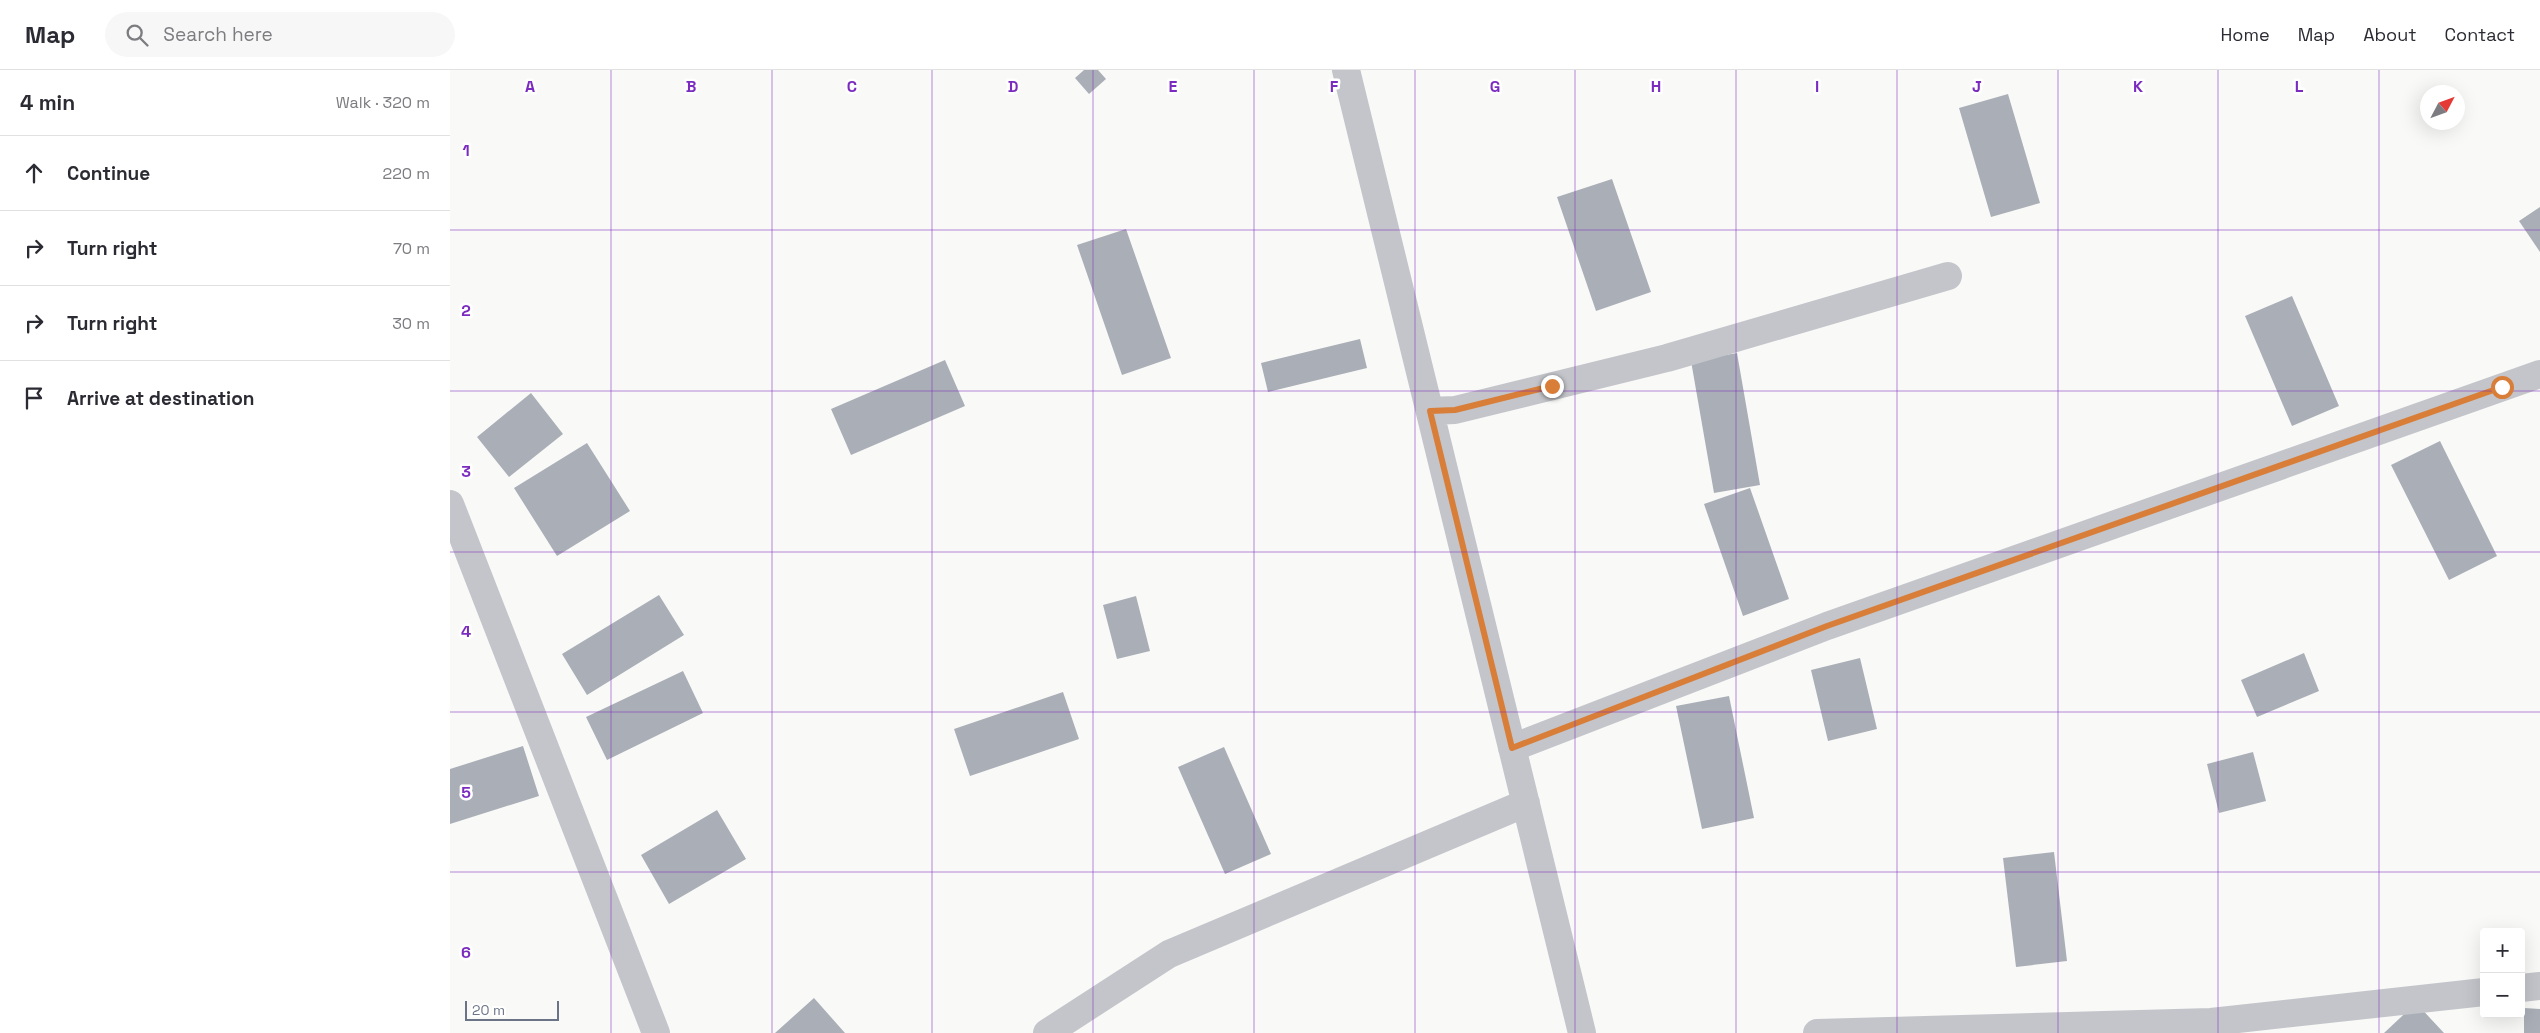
<!DOCTYPE html>
<html lang="en">
<head>
<meta charset="utf-8">
<style>
  :root { --surface:#fff; --page:#f7f7f7; --text:#2b2b33; --muted:#7c7c81; --line:#e1e1e2 }
  body { margin:0; font-family:"Space Grotesk",sans-serif; background:var(--page); color:var(--text) }
  .controls { position:absolute; right:15px; bottom:15px; display:grid; overflow:hidden; border-radius:5px; box-shadow:0 5px 20px #0002 }
  .controls button { width:45px; height:45px; display:grid; place-items:center; padding:0; border:0; border-bottom:1px solid var(--line); background:var(--surface); color:var(--text); font:25px sans-serif }
  .compass { position:absolute; left:1970px; top:15px; width:45px; height:45px; border-radius:50%; background:var(--surface); box-shadow:0 5px 20px #0002; rotate:49deg }
  .scale { position:absolute; left:15px; bottom:12px; width:94px; box-sizing:border-box; padding-left:5px; border:2px solid #6a7486; border-top:0; font-size:14px; line-height:18px; white-space:nowrap; color:#6a7486; -webkit-text-stroke:4px #fff; paint-order:stroke }
  .stop { position:absolute; width:15px; height:15px; margin:-11px; border:4px solid #d87e39; border-radius:50%; background:#fff }
  .stop.end { background:#d87e39; border-color:#fff; box-shadow:0 1px 5px #0008 }
  .list { margin:0; padding:0; list-style:none }
  h2 { display:flex; justify-content:space-between; align-items:center; height:65px; margin:0; padding:0 20px; font-size:21px }
  h2 small { font-size:16px; font-weight:400; color:var(--muted) }
  .list li { display:grid; grid-template-columns:32px 1fr auto; gap:15px; align-items:center; box-sizing:border-box; height:75px; padding:0 20px; border-top:1px solid var(--line) }
  .list b { display:block; font-size:19px; white-space:nowrap }
  .list em { font-size:16px; font-style:normal; color:var(--muted) }
  .icon { flex:none; width:28px; height:28px; fill:none; stroke:currentColor; stroke-width:2; stroke-linecap:round; stroke-linejoin:round }
  .map { position:relative; flex:none; width:2090px; height:963px; overflow:hidden }
  header { display:flex; align-items:center; gap:30px; box-sizing:border-box; height:70px; padding:0 25px; background:var(--surface); border-bottom:1px solid var(--line) }
  header strong { font-size:24px }
  nav { display:flex; gap:28px; margin-inline-start:auto; font-size:18px }
  .search { width:350px; height:45px; background:var(--page); display:flex; align-items:center; gap:12px; box-sizing:border-box; padding:0 18px; border-radius:28px; color:var(--muted); font-size:19px }
  main { display:flex }
  aside { flex:1; background:var(--surface) }
  .map>svg:first-child { display:block }
</style>
</head>
<body>
<header>
<strong>Map</strong>
<div class="search"><svg class="icon" aria-label="search" viewBox="0 0 24 24"><circle cx="10" cy="10" r="6"/><path d="M15 15l6 6"/></svg>Search here</div>
<nav><a>Home</a><a>Map</a><a>About</a><a>Contact</a></nav>
</header>
<main>
<aside>
<h2>4 min<small>Walk · 320 m</small></h2>
<ul class="list">
<li><svg class="icon" aria-label="ahead" viewBox="0 0 24 24"><path d="M12 20V5M6 11l6-6 6 6"/></svg><div><b>Continue</b></div><em>220 m</em></li>
<li><svg class="icon" aria-label="right" viewBox="0 0 24 24"><path d="M7 20v-9h11M14 6l5 5-5 5"/></svg><div><b>Turn right</b></div><em>70 m</em></li>
<li><svg class="icon" aria-label="right" viewBox="0 0 24 24"><path d="M7 20v-9h11M14 6l5 5-5 5"/></svg><div><b>Turn right</b></div><em>30 m</em></li>
<li><svg class="icon" aria-label="arrive" viewBox="0 0 24 24"><path d="M6 21V4h12l-3 4 3 4H6"/></svg><div><b>Arrive at destination</b></div></li>
</ul>
</aside>
<div class="map">
<svg width="2090" height="963" viewBox="0 0 2090 963">
  <rect width="100%" height="100%" fill="#f9f9f7"/>
  <path fill="#aaafb7" d="M634,0H648L656,9L639,24L625,8Z
    M1558,24L1590,133L1541,147L1509,38Z
    M1162,109L1201,222L1146,241L1107,127Z
    M2090,137V182L2069,151Z
    M676,159L721,288L672,305L627,175Z
    M1842,226L1889,336L1842,356L1795,246Z
    M910,269L917,298L818,322L811,293Z
    M1287,283L1310,415L1264,423L1241,291Z
    M495,290L515,336L401,385L381,339Z
    M81,323L113,364L59,407L27,367Z
    M1990,371L2047,486L1999,510L1941,395Z
    M137,373L180,441L107,486L64,418Z
    M1300,418L1339,529L1293,546L1254,434Z
    M209,525L234,565L137,625L112,584Z
    M686,526L700,581L667,589L653,535Z
    M1854,583L1869,621L1807,647L1791,610Z
    M1410,588L1427,659L1378,671L1361,600Z
    M233,601L253,643L157,690L136,647Z
    M613,622L629,669L520,706L504,659Z
    M1279,626L1304,748L1252,759L1226,636Z
    M73,676L89,726L0,754V699Z
    M774,677L821,784L775,804L728,697Z
    M1803,682L1816,731L1769,743L1757,694Z
    M267,740L296,789L219,834L191,785Z
    M1604,782L1617,891L1566,897L1553,788Z
    M364,928L395,963H325Z
    M1966,933L1994,963H1934Z
    M2074,938L2090,939V963H2074Z"/>
  <g fill="none" stroke-linecap="round" stroke-linejoin="round">
    <path stroke="#c3c5ca" stroke-width="28" d="M896,0L1132,963
      M980,341L1005,340L1217,288L1498,206
      M0,434L206,963
      M1062,678L1377,556L2090,304
      M2071,918L2090,916
      M597,963L719,884L1076,733
      M1367,963L1761,952L2034,922"/>
  </g>
  <g fill="none" stroke-linecap="round" stroke-linejoin="round">
    <path stroke="#d87e39" stroke-width="6" d="M1102,316L1005,340L980,341L1062,678L1377,556L2052,317"/>
  </g>
  <path fill="none" stroke="#7b2cbf" stroke-width="1" stroke-opacity="0.55" d="M161,0V963M322,0V963M482,0V963M643,0V963M804,0V963M965,0V963M1125,0V963M1286,0V963M1447,0V963M1608,0V963M1768,0V963M1929,0V963M0,160H2090M0,321H2090M0,482H2090M0,642H2090M0,802H2090"/>
  <g font-size="16" text-anchor="middle" font-weight="bold" fill="#7b2cbf" stroke="#fff" stroke-width="5" stroke-linejoin="round" paint-order="stroke">
    <text x="80" y="22">A</text>
    <text x="241" y="22">B</text>
    <text x="402" y="22">C</text>
    <text x="563" y="22">D</text>
    <text x="723" y="22">E</text>
    <text x="884" y="22">F</text>
    <text x="1045" y="22">G</text>
    <text x="1206" y="22">H</text>
    <text x="1367" y="22">I</text>
    <text x="1527" y="22">J</text>
    <text x="1688" y="22">K</text>
    <text x="1849" y="22">L</text>
    <text x="16" y="86">1</text>
    <text x="16" y="246">2</text>
    <text x="16" y="407">3</text>
    <text x="16" y="567">4</text>
    <text x="16" y="728">5</text>
    <text x="16" y="888">6</text>
  </g>
</svg>
<div class="controls">
<button>+</button>
<button>−</button>
</div>
<svg class="compass" viewBox="-18 -18 36 36"><path d="M0-13l5 13h-10z" fill="#e53935"/><path d="M0 13l5-13h-10z" fill="#7c7c81"/></svg>
<div class="scale">20 m</div>
<div class="stop" style="left:2052px;top:317px"></div>
<div class="stop end" style="left:1102px;top:316px"></div>
</div>
</main>
</body>
</html>
